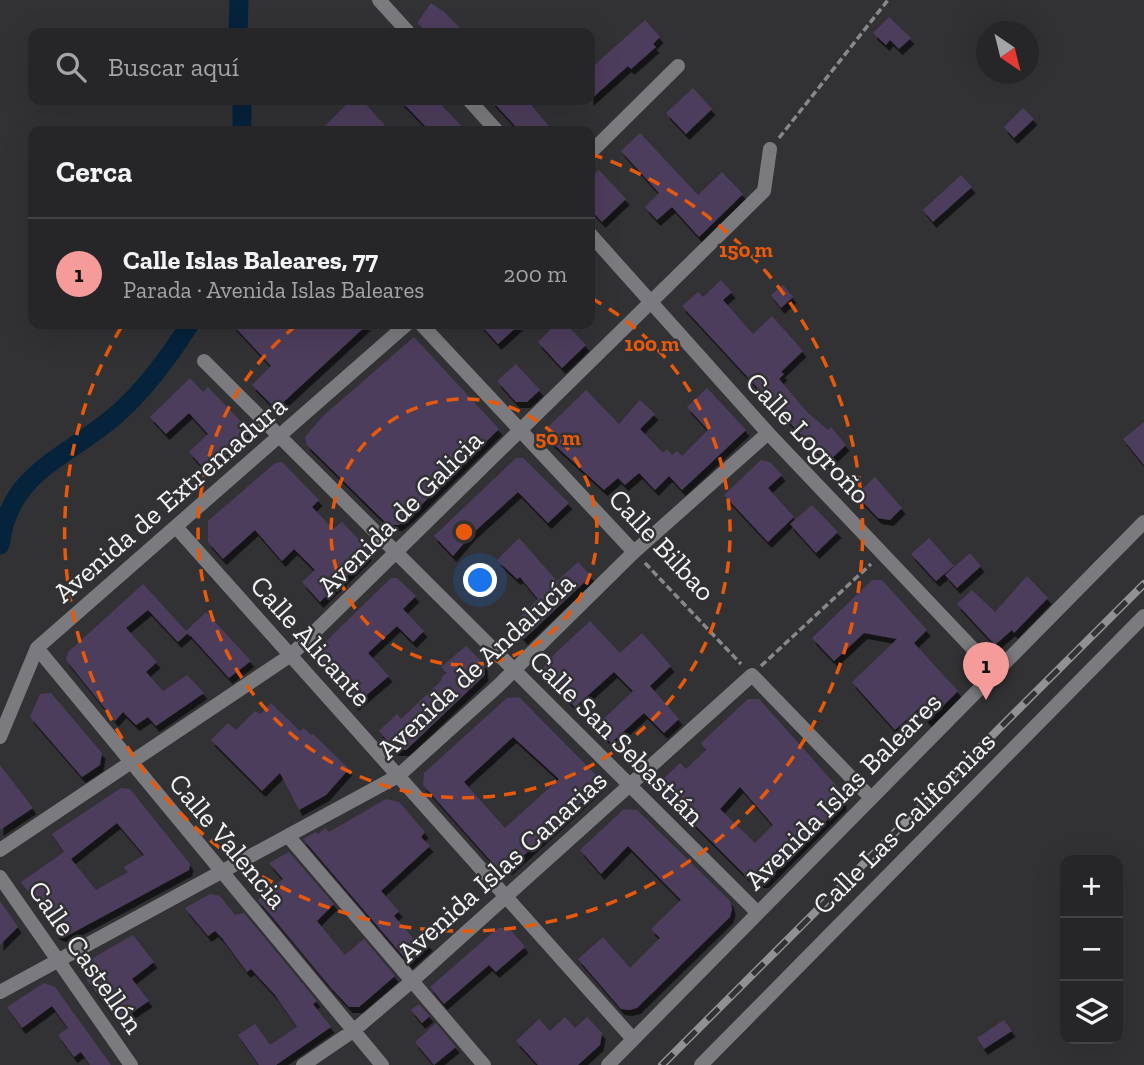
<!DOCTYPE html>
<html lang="es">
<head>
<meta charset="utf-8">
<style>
  :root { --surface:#262628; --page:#323234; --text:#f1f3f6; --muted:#a4a5a8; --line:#424345; --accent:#f59b99 }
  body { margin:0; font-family:"Zilla Slab",serif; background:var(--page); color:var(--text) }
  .controls { position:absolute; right:21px; bottom:21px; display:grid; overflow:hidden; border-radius:14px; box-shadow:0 7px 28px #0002 }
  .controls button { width:63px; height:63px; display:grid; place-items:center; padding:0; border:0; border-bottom:2px solid var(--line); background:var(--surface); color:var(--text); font:35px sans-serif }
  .compass { position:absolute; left:976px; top:21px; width:63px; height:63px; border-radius:50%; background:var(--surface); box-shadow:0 7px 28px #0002; rotate:145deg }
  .you { position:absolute; left:481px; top:581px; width:24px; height:24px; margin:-18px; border:5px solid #fff; border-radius:50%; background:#1a73e8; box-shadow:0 0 0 10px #1a73e833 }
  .badge { display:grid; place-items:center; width:46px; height:46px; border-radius:50%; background:var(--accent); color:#111; font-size:23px; font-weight:700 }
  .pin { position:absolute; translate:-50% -58px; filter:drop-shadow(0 2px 4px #0008) }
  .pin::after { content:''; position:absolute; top:37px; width:24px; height:21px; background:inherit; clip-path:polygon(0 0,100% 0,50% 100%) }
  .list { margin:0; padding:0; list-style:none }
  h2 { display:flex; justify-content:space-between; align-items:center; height:91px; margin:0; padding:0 28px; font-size:30px }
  h2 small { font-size:23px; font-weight:400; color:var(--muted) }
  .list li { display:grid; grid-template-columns:46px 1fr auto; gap:21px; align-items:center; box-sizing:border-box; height:112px; padding:0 28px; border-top:2px solid var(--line) }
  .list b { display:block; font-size:26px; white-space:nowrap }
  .list p { margin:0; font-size:23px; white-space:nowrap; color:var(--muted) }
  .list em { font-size:23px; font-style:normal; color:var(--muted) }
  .icon { flex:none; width:38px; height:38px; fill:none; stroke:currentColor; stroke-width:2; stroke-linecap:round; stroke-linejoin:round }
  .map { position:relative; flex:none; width:1144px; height:1065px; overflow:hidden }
  .search { position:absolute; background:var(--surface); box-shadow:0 7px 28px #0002; left:28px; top:28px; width:567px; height:77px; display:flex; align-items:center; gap:18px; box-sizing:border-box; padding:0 24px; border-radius:14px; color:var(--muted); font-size:26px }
  .panel { position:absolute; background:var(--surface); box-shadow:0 7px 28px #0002; left:28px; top:126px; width:567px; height:203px; border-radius:14px }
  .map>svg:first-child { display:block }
</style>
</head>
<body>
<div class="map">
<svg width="1144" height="1065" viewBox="0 0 1144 1065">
  <defs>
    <filter id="shadow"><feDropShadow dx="3.5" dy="6" stdDeviation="0" flood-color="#0009"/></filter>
  </defs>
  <rect width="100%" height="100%" fill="#323235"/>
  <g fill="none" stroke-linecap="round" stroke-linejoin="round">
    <path stroke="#05233b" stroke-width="19" d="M238,33L239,0
      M242,100V131
      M0,545C9,471 67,458 116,415C146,389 169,357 190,324"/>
  </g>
  <path fill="#4d3c5c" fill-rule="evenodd" filter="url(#shadow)" d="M431,3L444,12L465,33H428L417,23Z
    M889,17L911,38L899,49L890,40L886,45L873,33Z
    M645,20L660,37L653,44L656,47L631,69L628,66L590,100V69Z
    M693,88L712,109L686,134L666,113Z
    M351,100H362L390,131H320Z
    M400,100H437L466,131H430Z
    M491,100H527L553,131H520Z
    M1023,108L1034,119L1014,138L1004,127Z
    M640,133L698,195L722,172L743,194L699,237L672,207L657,220L645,207L659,193L621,151Z
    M599,170L626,199L602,222L590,209V178Z
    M961,175L972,187L933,222L923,210Z
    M721,280L732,292L723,300L753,334L772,316L803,351L781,372L784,374L779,379L808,413L828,430L831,427L846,445L827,463L682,306L698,292L703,297Z
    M783,285L793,297L781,308L771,295Z
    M232,324H368L276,409L252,385L271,366Z
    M480,324H520L498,344Z
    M556,324H566L586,345L562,368L538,342Z
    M414,337L499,429L410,516L399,525H388L307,445L305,437L323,416Z
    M516,364L540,390L527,402H516L497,381Z
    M190,378L203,392L208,387L251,432L207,472L189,452L208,434L189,413L166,434L150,417Z
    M707,388L746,430L682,490L669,476L655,490L639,473L625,485L618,478L604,490L548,439L549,426L586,390L619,424L640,400L655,414L640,429L663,453L667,449L672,455L677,451L682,456L708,430L687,407Z
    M1144,422V465L1123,439Z
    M516,458H523L569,503L548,523L518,492L472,534L453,556L434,536Z
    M761,460L770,462L782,475L768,488L794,517L768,542L724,495Z
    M282,462L319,500L312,507L333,529L342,522L368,549V555L320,602L302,582L315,570L294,549L282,561L255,530L223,559L208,542V521L275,463Z
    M875,477L902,508L890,520L878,518L856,495Z
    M812,505L838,532L816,553L790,524Z
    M519,538L557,581L578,562L591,576L524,639L512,625L538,599L520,577L517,579L497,560Z
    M929,538L954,566L936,581L911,554Z
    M970,553L981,566L957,588L945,575Z
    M1027,576L1048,598L1014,633L1012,630L995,645L957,604L972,590L995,612Z
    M391,578H397L416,596L403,609L424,631L413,642L397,626L368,653L389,676L355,705L317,661L318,649Z
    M872,580H882L927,630L914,643L958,691L928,721L918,709L895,730L852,682L897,639L864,633L834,661L812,638Z
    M143,584L186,631L206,612L251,661L229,678L188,633L178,642L148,610L126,628L157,662L146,672L163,691L187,675L204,693L156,726L148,717L136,725L123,712L115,721L66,660L68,652Z
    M590,621L620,653L642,633L671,666L650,686L679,719L664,733L644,713L611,743L595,727L633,691L614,672L575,707L543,676L545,663Z
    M466,646L484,664L485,675L406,750H395L379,731L397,714L401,719L442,680L441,678L446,673L441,667Z
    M51,693L102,753L100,765L82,777L30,717L40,694Z
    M519,697L599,778V786L509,869L497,868L423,785L424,773L507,698ZM513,737L559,779L505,828L464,782Z
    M748,699H759L843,793V804L765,882H752L661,791L662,780L680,763L686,769L706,750L701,743ZM740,787L773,825L755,843L720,809Z
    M271,703L300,731L304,728L311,735L313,734L349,769L326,795L299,810L280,773L262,791L211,740L228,723L236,730L255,711L260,714Z
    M0,765L33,808L0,830Z
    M121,788L130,789L190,864L189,870L65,937L57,934L21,882L64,852L52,834ZM117,823L144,855L124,867L128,872L96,890L71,859Z
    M386,799L399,802L425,832L421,837L430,846L381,891L399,911L394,916L414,939L420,935L429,945L409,963L303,839L316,832L318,834L325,828L329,832Z
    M624,809L637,810L730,901L732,909L730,917L637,1008L629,1010L621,1009L578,959L603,937L630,968L660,938L651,929L681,900L628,846L601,874L580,850Z
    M289,852L334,904L317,921L345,955L364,939L395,976L359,1007H349L332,989L258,900L283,879L269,863Z
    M210,894L220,896L235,915L244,913L317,1001L313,1004L331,1027L276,1065H259L238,1035L255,1024L270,1045L297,1027L275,995L251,969L247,972L222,938L215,931L208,936L185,908Z
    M0,901L18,927L0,945Z
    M498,928H509L525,947L496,972L489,965L444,1004L430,987Z
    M133,935L154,962L132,979L149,1001L118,1022L88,982L84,973L86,962Z
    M44,983L55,987L111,1065H90L81,1052L74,1057L58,1035L68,1028L52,1006L22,1028L7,1007Z
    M419,1004L430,1016L422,1023L411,1010Z
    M565,1017L575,1028L587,1017L602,1033L600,1045L578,1065H538L516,1041L539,1019L550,1031Z
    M1004,1020L1012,1031L984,1049L977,1038Z
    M436,1023L456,1047L434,1065L415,1042Z"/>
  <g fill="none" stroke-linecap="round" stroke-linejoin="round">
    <path stroke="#88888b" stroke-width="3.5" stroke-dasharray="7 3.5" stroke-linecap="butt" d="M779,138L888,0
      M645,563L741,664
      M761,666L871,564"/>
    <path stroke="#7b7b7f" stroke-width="14" d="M379,0L409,33
      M469,100L497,131
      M590,153L678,66
      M590,234L768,433L995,672
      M421,324L634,552
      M204,361L758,913
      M176,527L633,1039
      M37,648L382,1065
      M0,737L37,648L407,324
      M288,836L484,1065
      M0,850L291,655L764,191L770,149
      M0,877L131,1065
      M0,992L398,776L498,686L634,552L768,433
      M303,1065L353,1031L412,981L752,675L871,798
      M608,1065L1144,522
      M701,1065L1144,616"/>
    <g stroke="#919193" stroke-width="8">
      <path id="rail" d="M662,1065L1144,584"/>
    </g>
    <use href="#rail" stroke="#323235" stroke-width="5" stroke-dasharray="16" stroke-linecap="butt"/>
  </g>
  <g fill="none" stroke="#e8590c" stroke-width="3.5" stroke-dasharray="12 9">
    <circle cx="464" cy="532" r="133"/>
    <path d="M591 298A266 266 0 1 1 298 324"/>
    <path d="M591 154A399 399 0 1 1 122 326"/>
  </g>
  <g text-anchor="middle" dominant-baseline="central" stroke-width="5" stroke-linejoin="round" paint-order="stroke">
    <g font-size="28" fill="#f4f4f6" stroke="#323235">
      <text transform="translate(808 438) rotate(47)">Calle Logroño</text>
      <text transform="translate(170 499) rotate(-41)">Avenida de Extremadura</text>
      <text transform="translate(400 513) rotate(-45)">Avenida de Galicia</text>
      <text transform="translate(662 545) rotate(47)">Calle Bilbao</text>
      <text transform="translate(311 641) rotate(48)">Calle Alicante</text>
      <text transform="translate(476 666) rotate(-43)">Avenida de Andalucía</text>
      <text transform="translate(617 738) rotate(45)">Calle San Sebastián</text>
      <text transform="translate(843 791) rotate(-45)">Avenida Islas Baleares</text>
      <text transform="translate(904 823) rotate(-45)">Calle Las Californias</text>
      <text transform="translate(228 841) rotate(50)">Calle Valencia</text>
      <text transform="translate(502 866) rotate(-42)">Avenida Islas Canarias</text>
      <text transform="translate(86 957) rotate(55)">Calle Castellón</text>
    </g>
  </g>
  <circle cx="464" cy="532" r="10" fill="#e8590c" stroke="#323235" stroke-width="3.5"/>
  <g font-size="21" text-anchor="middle" font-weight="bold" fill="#e8590c" stroke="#323235" stroke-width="5" stroke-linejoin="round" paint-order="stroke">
    <text x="746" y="257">150 m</text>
    <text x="652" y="351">100 m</text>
    <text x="558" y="445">50 m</text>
  </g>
</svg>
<div class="controls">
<button>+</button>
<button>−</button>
<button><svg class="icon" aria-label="layers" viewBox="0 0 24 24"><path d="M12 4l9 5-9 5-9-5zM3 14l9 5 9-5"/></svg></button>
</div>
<svg class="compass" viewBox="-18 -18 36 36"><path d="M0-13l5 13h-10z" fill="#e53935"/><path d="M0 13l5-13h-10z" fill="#a4a5a8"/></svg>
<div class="you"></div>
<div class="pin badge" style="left:986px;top:700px">1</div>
<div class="search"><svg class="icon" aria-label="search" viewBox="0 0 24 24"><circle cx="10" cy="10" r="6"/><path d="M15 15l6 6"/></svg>Buscar aquí</div>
<section class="panel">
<h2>Cerca<small></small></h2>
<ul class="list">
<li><span class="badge">1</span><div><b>Calle Islas Baleares, 77</b><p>Parada · Avenida Islas Baleares</p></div><em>200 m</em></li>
</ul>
</section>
</div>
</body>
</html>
